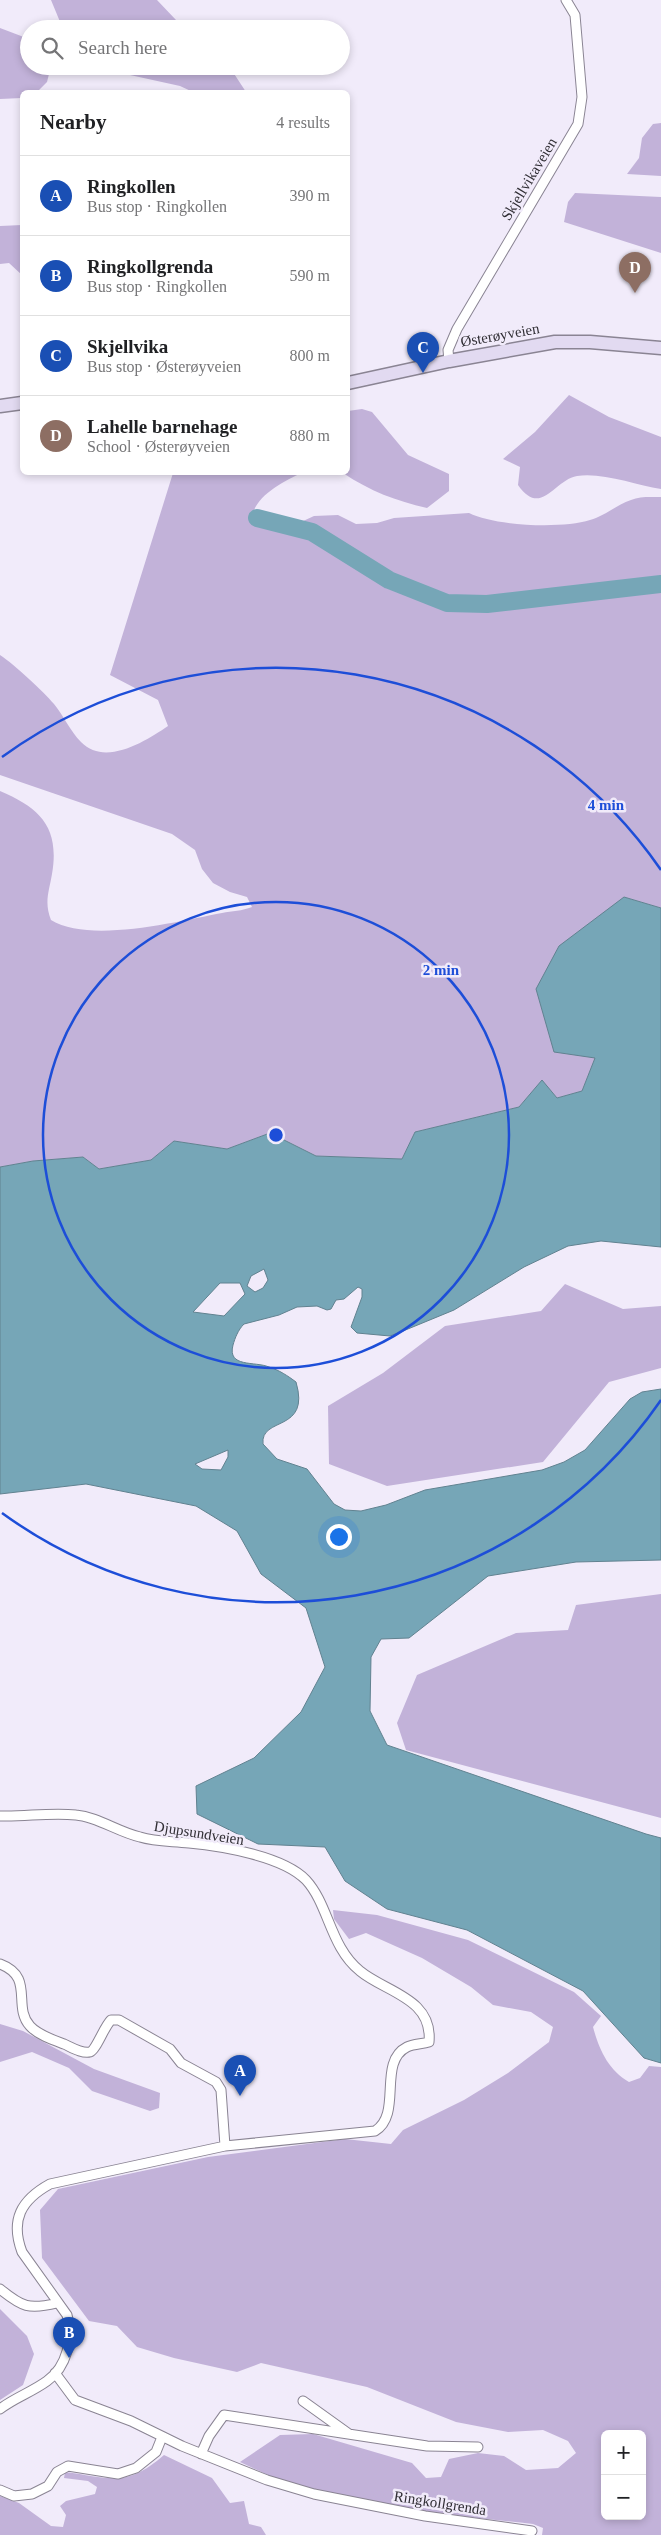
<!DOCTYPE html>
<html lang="en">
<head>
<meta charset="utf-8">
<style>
  :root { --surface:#fff; --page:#f6f6f6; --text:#202124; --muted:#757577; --line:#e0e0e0; --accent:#6936ad }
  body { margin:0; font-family:Georgia,serif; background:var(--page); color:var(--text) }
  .controls { position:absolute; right:15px; bottom:15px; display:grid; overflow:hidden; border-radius:8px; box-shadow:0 2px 8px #0003 }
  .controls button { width:45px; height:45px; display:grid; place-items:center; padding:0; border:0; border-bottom:1px solid var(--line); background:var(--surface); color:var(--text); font:25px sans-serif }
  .you { position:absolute; left:338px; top:1536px; width:18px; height:18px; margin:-12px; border:4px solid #fff; border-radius:50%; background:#1a73e8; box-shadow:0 0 0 8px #1a73e833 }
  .badge { display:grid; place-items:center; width:32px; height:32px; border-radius:50%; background:var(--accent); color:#fff; font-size:16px; font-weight:700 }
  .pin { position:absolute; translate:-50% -41px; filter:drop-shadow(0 1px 2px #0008) }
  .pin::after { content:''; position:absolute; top:26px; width:18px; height:15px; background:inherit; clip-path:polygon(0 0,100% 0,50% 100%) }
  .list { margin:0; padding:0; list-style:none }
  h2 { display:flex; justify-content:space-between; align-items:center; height:65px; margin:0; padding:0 20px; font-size:21px }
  h2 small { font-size:16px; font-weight:400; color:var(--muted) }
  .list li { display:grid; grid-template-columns:32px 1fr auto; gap:15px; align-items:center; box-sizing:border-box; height:80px; padding:0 20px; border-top:1px solid var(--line) }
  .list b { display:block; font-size:19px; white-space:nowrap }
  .list p { margin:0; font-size:16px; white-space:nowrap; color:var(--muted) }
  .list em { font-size:16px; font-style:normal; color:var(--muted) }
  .icon { flex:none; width:28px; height:28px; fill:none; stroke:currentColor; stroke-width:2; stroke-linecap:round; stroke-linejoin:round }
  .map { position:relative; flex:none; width:661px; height:2535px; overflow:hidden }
  .search { position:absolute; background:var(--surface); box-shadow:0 2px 8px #0003; left:20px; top:20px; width:330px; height:55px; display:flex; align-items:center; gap:12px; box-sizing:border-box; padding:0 18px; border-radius:28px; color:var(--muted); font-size:19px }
  .panel { position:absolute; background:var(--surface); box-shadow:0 2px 8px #0003; left:20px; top:90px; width:330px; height:385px; border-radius:8px }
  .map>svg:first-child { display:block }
</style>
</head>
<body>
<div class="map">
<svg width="661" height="2535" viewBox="0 0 661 2535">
  <rect width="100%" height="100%" fill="#f1ebfa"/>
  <path fill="#c2b2d9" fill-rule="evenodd" d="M51,0H157L176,20L190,29H63Z
    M0,28L29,39V66H51L47,82L37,92H22V98L0,99Z
    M81,66H229L246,92H193L180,86L130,75H98L85,71Z
    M661,123V176L627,174L639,158L642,138L653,124Z
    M575,193L661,197V253L564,222L568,202Z
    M22,225V275L9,263L0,264V226Z
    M569,395L609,417L661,437V489C636,485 602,472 577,476C554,480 541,518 518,485L520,467L503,459L535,432Z
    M362,409L372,412L408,455L449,474V491L427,508C396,501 370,491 343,473L348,472V411Z
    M173,473H302C285,480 258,495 253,513L298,531L301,522L314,516L338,515L356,524L377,523L394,518L469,513C495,526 562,529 590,520C605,516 616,505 631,500C640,496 651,497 661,497V908L624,897L596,1057L582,1091L557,1098L542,1081L519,1107L415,1132L402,1159L316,1156L270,1133L227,1149L174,1141L151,1160L99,1169L83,1157L33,1161L0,1167V791C40,808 60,827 52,874C49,892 44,902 51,920C90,944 179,921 222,913C232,911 242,911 252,907L247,897L230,892L213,883L202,869L195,850L172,834L0,775V655C15,665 43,691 54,704C64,716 70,731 81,742C105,767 146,741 168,726L158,700L110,675Z
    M565,1284L623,1309L661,1306V1368L609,1382L543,1462L387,1486L329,1464L328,1406L383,1373L445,1326L541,1311Z
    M661,1594V1818L406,1750L397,1723L417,1675L516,1633L568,1630L576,1605Z
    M333,1910L377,1915L468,1940L574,1992L601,2016L593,2027C599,2049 608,2070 629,2082L640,2078L649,2066L661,2067V2535H542L543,2528L533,2524C452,2515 367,2508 289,2483C272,2478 256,2469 240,2462L280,2435L313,2434L412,2463L426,2478L441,2477L449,2459L478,2453L504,2456L526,2470L558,2468L576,2453L568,2441L543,2430L508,2432L456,2422L367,2387L261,2363L237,2372L174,2358L137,2347L117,2326L89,2321L42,2258L40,2210L58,2189L208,2157L345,2139L391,2144L403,2130L464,2100L508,2073L549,2042L553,2027L531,2012L493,2005L471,1987L422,1958L366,1933L349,1939L334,1919ZM605,2434H642V2516H605Z
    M0,2024L23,2031L94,2069L160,2093L159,2108L150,2111L92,2091L69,2068L32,2052L0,2062Z
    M0,2309L27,2336L34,2354L23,2385L0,2400Z
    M164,2455L212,2478L230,2503L244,2501L249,2524L261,2527L266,2535H0V2496L19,2503L51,2526L63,2527L66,2515L60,2506L66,2501L95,2494L97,2487L88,2481L64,2478L65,2472C111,2478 126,2488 164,2455Z"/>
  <path fill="#76a6b7" stroke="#618290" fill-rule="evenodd" d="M624,897L661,908V1247L601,1241L568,1246L524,1267L454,1310L403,1331L390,1336L357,1333L351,1327L362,1297V1289L358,1287L344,1299L336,1300L331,1309L327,1310L317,1306L297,1307L279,1315L244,1324C238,1330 235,1338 233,1345C227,1368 255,1361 269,1367C279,1370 288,1376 296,1382C311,1433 260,1416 263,1444L277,1459L307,1469L334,1504L345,1510L361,1511L386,1505L425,1490L542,1470L564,1462L585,1450L630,1399L642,1392L661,1389V1560L576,1562L488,1576L409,1638L381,1639L371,1657L370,1711L387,1745L646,1834L661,1838V2063L644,2058L583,1991L467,1930L387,1909L345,1881L325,1847L258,1844L197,1814L196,1786L254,1758L301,1712L325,1667L306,1608L261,1574L237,1531L196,1506L86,1484L0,1494V1167L33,1161L83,1157L99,1169L151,1160L174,1141L227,1149L270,1133L316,1156L402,1159L415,1132L519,1107L542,1080L557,1098L582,1091L595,1058L554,1052L536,989L559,946ZM264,1269L268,1280L263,1288L255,1292L247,1286L251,1276ZM220,1283H240L245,1294L224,1316L193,1312ZM228,1450V1457L221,1470L202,1469L195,1464Z"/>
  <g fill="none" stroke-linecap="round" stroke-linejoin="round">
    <path stroke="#76a6b7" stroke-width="18" d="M257,518L312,532L389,580L447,603L487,604L661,584"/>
    <g stroke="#8a8493" stroke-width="11">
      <path id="minor" d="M449,361L448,350L457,329L578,124L582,97L575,15L566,0
        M0,1816C25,1817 50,1812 76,1815C98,1817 118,1832 140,1837C156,1842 172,1841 189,1843C221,1846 283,1856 306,1880C329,1905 330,1947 360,1971C385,1992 433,1998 429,2042C422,2044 413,2044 407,2047C377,2062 403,2114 375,2131L225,2146L50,2184C21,2200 10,2220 22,2252L67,2315C74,2337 67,2367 47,2381C32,2392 14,2398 0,2409
        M0,1964C35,1977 12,2006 30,2026C38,2035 53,2040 64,2044C71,2047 82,2054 90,2052C96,2050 104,2027 111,2020H119L170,2049L181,2063L216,2082L221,2090L225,2146
        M0,2289C22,2307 29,2310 57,2303
        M55,2373L75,2400L131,2421L182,2446L267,2480L314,2494L425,2516L532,2531
        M303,2401L349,2434
        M201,2454L209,2436L224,2415L427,2446L478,2447
        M0,2490L14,2496L32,2494L48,2486L57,2472L68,2466L118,2474L136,2468L156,2452L162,2437"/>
    </g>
    <g stroke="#8a8493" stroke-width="15">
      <path id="secondary" d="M348,383L449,361L555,342H590L661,348
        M0,406L22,403"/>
    </g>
    <use href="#minor" stroke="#fff" stroke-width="9"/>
    <use href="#secondary" stroke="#e2daf1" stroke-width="12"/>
  </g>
  <g fill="none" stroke="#1d4ed8" stroke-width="2.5">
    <circle cx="276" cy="1135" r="233"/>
    <path d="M661 1400A467 467 0 0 1 2 1513M2 757A467 467 0 0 1 661 870"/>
  </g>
  <g text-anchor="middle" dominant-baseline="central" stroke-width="5" stroke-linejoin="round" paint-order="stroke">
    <g font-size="15" fill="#302e34" stroke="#f1ebfa">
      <text transform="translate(529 179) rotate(-59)">Skjellvikaveien</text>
      <text transform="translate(500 335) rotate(-10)">Østerøyveien</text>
      <text transform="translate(199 1833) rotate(9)">Djupsundveien</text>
      <text transform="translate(440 2503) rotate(9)">Ringkollgrenda</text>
    </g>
  </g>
  <circle cx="276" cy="1135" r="8" fill="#1d4ed8" stroke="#f1ebfa" stroke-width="2.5"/>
  <g font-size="15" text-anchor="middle" font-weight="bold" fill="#1d4ed8" stroke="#f1ebfa" stroke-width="5" stroke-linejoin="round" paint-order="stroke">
    <text x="606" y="810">4 min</text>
    <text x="441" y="975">2 min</text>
  </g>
</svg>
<div class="controls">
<button>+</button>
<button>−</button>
</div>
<div class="you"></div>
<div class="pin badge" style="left:240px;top:2096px;background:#1a4fb4">A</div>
<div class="pin badge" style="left:69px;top:2358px;background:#1a4fb4">B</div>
<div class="pin badge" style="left:423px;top:373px;background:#1a4fb4">C</div>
<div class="pin badge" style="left:635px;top:293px;background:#8d6e63">D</div>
<div class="search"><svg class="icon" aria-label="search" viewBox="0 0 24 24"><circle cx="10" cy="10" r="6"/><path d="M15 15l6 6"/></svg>Search here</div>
<section class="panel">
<h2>Nearby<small>4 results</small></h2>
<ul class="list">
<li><span class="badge" style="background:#1a4fb4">A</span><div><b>Ringkollen</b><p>Bus stop · Ringkollen</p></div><em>390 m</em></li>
<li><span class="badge" style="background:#1a4fb4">B</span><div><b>Ringkollgrenda</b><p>Bus stop · Ringkollen</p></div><em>590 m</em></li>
<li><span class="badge" style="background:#1a4fb4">C</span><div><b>Skjellvika</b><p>Bus stop · Østerøyveien</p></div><em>800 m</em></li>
<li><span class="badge" style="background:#8d6e63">D</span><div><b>Lahelle barnehage</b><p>School · Østerøyveien</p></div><em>880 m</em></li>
</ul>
</section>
</div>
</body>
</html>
